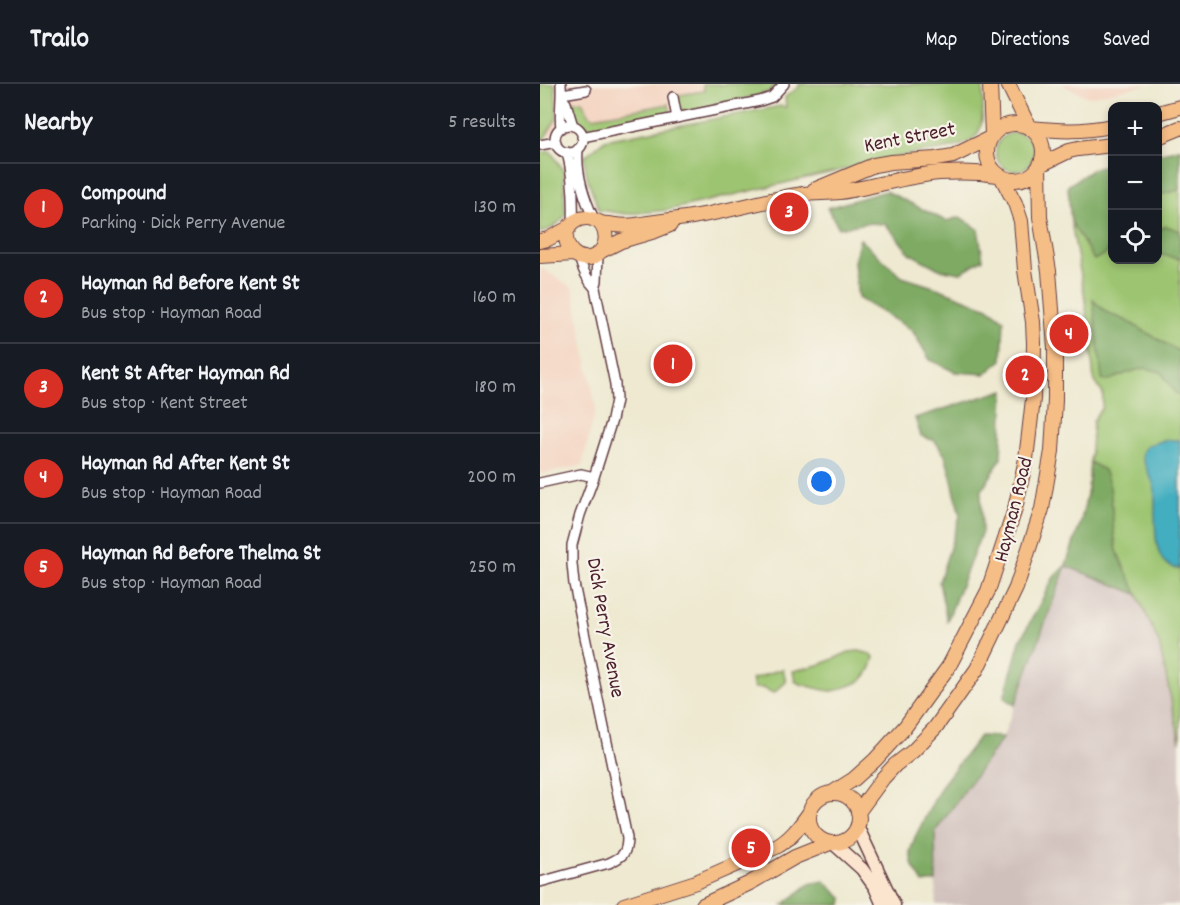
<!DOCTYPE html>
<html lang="en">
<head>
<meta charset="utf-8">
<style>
  :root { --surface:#171b24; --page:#242831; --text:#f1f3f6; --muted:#9ea1a6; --line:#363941; --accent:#d93025 }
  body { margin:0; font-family:Dekko,sans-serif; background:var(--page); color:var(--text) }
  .controls { position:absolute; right:18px; top:18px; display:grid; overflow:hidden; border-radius:12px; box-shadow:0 3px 9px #0003 }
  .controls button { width:54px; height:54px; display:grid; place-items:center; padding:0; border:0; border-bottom:2px solid var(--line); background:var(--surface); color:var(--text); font:30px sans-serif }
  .you { position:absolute; left:282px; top:398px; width:21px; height:21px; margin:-15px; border:4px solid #fff; border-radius:50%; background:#1a73e8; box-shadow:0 0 0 9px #1a73e833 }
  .badge { display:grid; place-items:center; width:39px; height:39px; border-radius:50%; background:var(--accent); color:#fff; font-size:20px; font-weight:700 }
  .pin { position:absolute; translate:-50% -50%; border:3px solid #fff; box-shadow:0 2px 6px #0006 }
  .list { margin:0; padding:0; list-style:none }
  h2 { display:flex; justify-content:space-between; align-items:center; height:78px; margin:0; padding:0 24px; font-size:26px }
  h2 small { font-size:20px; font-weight:400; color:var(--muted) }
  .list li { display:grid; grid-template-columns:39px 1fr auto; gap:18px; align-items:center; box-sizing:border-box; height:90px; padding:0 24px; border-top:2px solid var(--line) }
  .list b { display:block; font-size:22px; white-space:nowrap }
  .list p { margin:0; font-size:20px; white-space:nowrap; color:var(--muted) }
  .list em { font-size:20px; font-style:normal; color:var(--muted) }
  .icon { flex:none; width:33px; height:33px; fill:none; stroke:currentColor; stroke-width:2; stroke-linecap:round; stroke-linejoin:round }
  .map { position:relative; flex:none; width:640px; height:821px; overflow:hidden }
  header { display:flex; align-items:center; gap:36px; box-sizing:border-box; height:84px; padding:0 30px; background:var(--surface); border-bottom:2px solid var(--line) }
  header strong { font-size:28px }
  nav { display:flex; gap:33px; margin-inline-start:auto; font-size:21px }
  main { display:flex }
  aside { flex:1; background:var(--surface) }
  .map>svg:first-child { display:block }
</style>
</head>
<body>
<header>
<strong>Trailo</strong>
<nav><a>Map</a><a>Directions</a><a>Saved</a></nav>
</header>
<main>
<aside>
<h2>Nearby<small>5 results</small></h2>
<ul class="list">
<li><span class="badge">1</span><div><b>Compound</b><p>Parking · Dick Perry Avenue</p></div><em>130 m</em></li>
<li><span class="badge">2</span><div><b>Hayman Rd Before Kent St</b><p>Bus stop · Hayman Road</p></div><em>160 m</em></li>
<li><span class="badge">3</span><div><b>Kent St After Hayman Rd</b><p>Bus stop · Kent Street</p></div><em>180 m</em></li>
<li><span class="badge">4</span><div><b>Hayman Rd After Kent St</b><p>Bus stop · Hayman Road</p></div><em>200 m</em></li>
<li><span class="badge">5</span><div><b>Hayman Rd Before Thelma St</b><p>Bus stop · Hayman Road</p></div><em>250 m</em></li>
</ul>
</aside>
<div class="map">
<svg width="640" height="821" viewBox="0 0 640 821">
  <rect width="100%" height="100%" fill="#f7f3e8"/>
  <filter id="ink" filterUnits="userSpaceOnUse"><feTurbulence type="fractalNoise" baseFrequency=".0167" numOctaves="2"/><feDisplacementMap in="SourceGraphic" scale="12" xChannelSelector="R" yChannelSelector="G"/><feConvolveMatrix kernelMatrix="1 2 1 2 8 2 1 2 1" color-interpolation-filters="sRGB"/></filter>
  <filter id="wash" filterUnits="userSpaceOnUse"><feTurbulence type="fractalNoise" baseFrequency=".008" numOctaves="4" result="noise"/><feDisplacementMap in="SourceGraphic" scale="24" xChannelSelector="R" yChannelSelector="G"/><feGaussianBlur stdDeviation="1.35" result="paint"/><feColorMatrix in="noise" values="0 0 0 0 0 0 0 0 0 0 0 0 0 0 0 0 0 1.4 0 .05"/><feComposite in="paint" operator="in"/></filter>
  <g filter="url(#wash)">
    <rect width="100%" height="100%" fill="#eee9d0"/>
    <path fill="#f4d3c0" d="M0,0H231L217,8L0,53Z
      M521,0H608L548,13Z
      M0,183L33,204L56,324L42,382L0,390Z"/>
    <path fill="#d0c0bc" d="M526,481L597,510L619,559L640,658V821H396L395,748L463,653Z"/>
    <path fill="#9dc571" stroke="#74724e" stroke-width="1.5" d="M0,0H15L17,34L4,55L0,56Z
      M163,0H179L180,1L186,0H237L230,7L218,12L142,29L138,11L164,7Z
      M259,0H443C442,14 445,34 439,47C432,65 392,67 375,69L128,126L87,130L59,126L47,93L44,73L65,56L241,22L246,23L245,13L259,3Z
      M42,17L49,30L53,33L129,20L131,31L52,46C34,40 35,35 31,18Z
      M456 68a19 19 0 1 1 38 0a19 19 0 1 1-38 0Z
      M640,65V658L619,559L597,510L526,481L541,438L548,406L553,338L557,330L562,324L563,309L558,303L554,295L545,214L531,138L528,102L555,84L572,80V176H618V70Z
      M0,68H11L24,87L25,132C17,142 11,145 0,149Z
      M319,567L327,569L334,573C330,593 321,599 302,604C301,605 294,607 293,607C282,607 270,602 260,600L255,597L253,587L282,580L309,568Z
      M243,585L246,598L234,609L223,604H214L212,595C223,593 232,587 243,585Z"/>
    <path fill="#7eaa63" stroke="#646447" stroke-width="1.5" d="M640,65V106L618,111V70Z
      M572,80V128L568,132C574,148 573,153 567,169L554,176L531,138L528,102L555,84Z
      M346,107L406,137L420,133L438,145L443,175L420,189L399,185L369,169L356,152L345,140L327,139L299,144L287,124Z
      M626,142L640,147V175L618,170V146Z
      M320,155L362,193L400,205L448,224L464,236L462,276L445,290L415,288L390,276L372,246L318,214L314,178Z
      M553,216L566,228L587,237L640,268V311L635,309L621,288L605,284L590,288L567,297L562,295Z
      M464,306L461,375L441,408L442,448L407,537L399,498L420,432L412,396L405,371L395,357L381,352L375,334Z
      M550,378L564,386C566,392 569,398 570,404C573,425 572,446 577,466C582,482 591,495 597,510L526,482L475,621L464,614L480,557L514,493L526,481L541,438L548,406Z
      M440,652L463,653L395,748L396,797L383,799L373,782L370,768L375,753L402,701Z
      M284,797L303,815L302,821H243L269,800Z"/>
    <path fill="#42aec0" stroke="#466676" stroke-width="1.5" d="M628,356H640V485C633,484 624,480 621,473C612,455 617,422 614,402C612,393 599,374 603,367C607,359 620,358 628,356Z"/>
  </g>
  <g filter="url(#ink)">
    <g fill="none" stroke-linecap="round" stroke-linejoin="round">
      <g stroke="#633d44" stroke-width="12">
        <path id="street" d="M21,0C22,15 19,29 21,44
          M22,10L46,6
          M133,13L137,34
          M22,14L26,19L33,42
          M15 55a14 14 0 1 1 28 0a14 14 0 1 1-28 0Z
          M42,53L220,17L232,13L244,0
          M0,61L16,58
          M38,65C36,89 44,114 54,135
          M27,68C33,92 34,114 33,139
          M39,173C42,184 46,195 55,204
          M0,399L41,390L54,393
          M0,798L69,779C82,773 87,770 87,754L34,500L32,480V461L40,431L54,393L72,336L76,316L75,300L55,204L57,197L58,170"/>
      </g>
      <g stroke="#633d44" stroke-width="15">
        <path id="secondary" d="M317,742L354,821
          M293,759L322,785L335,803L343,821"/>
      </g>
      <g stroke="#633d44" stroke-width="16">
        <path id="primary" d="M450,0L452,51
          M468,0L489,43
          M618,29L640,23
          M447 68a28 28 0 1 1 56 0a28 28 0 1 1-56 0Z
          M490,44C521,47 541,48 572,42
          M618,53L640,44
          M500,81L529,67L538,65L572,61
          M274,106L334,81L351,78L395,75L413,72L450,54
          M59,138C78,159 52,186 33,169C28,164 26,158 26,152C27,141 37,133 48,134C53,135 57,137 61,139C65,140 70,140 75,141C84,142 93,142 102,140C118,137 135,136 152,133C189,127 226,116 263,110C275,109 288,109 300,108C333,103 366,92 399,89C419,88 438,88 458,91
          M0,157L8,155L29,144
          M61,167L81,157L115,147L130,141
          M0,172L34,170
          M292,709L314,695L335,676L365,643L409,582L448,507L475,425L486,375L489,350L493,315L494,259L493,238L485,186L481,137L475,119L461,92
          M269 734a25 25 0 1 1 50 0a25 25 0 1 1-50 0Z
          M318,728L343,694L355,681L373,667L395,644L437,585L476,504L502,425L512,367L515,316V264L509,187L500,133L499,82
          M84,821L156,798L236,763C251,755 260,742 270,728
          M163,821L210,799L255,773L290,759"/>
      </g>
      <use href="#street" stroke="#fff" stroke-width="9"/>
      <use href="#secondary" stroke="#fbe5cf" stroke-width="12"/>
      <use href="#primary" stroke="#f6be87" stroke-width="14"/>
    </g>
  </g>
  <g text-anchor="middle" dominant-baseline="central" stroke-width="4.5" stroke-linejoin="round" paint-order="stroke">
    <g font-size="21" fill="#4a1f2b" stroke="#f7f3e8">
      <text transform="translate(370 55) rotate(-11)">Kent Street</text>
      <text transform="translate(475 426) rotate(-76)">Hayman Road</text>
      <text transform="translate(64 544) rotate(80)">Dick Perry Avenue</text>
    </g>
  </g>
</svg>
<div class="controls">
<button>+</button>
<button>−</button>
<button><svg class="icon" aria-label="locate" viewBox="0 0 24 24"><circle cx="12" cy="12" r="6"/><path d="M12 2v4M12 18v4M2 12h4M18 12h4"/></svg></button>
</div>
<div class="you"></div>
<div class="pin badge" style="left:133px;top:280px">1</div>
<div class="pin badge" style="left:485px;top:291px">2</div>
<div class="pin badge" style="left:249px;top:128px">3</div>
<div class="pin badge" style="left:529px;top:250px">4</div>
<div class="pin badge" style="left:211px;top:764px">5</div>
</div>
</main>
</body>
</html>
